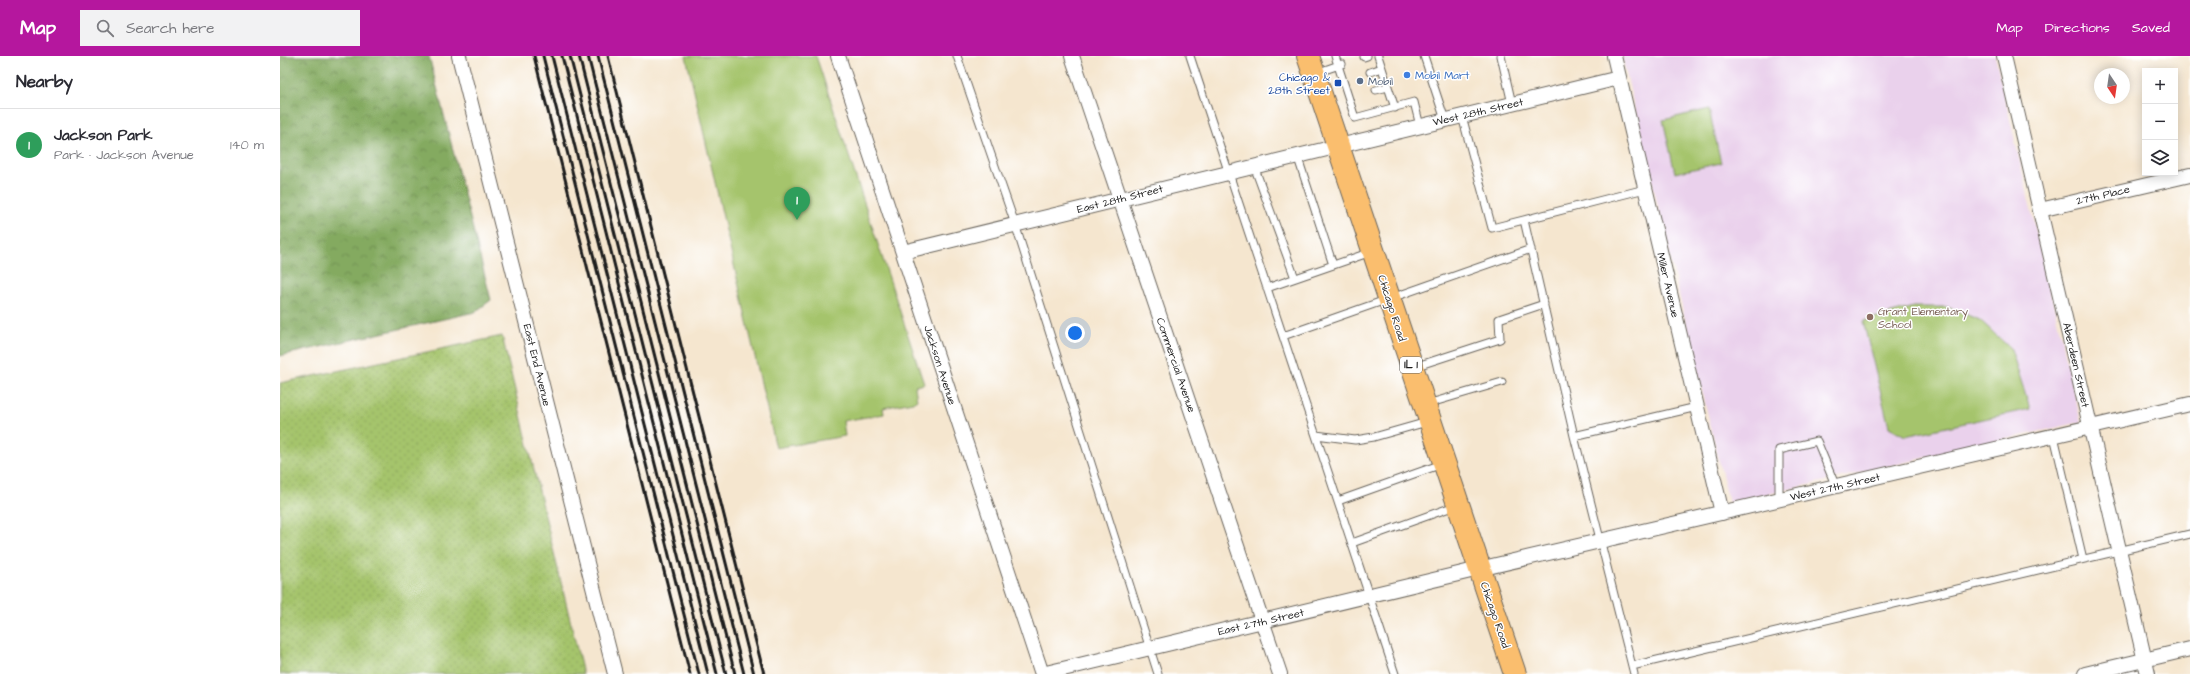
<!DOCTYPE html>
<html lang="en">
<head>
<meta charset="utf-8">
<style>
  :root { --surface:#fff; --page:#f2f2f3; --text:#2b2b33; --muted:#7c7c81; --line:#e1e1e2; --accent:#b5179e }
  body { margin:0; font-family:"Architects Daughter",sans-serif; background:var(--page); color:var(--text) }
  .controls { position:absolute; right:12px; top:12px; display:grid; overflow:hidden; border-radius:0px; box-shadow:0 2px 10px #0003 }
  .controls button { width:36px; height:36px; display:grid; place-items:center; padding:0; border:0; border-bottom:1px solid var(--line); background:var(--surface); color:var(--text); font:20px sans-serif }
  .compass { position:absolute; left:1814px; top:12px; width:36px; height:36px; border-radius:50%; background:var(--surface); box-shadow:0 2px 10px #0003; rotate:167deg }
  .you { position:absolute; left:795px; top:277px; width:14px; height:14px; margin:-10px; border:3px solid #fff; border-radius:50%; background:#1a73e8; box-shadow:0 0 0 6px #1a73e833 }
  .badge { display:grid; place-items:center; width:26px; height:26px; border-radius:50%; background:var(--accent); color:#fff; font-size:13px; font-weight:700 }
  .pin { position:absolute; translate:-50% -33px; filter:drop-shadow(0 1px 2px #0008) }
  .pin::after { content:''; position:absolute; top:21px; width:14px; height:12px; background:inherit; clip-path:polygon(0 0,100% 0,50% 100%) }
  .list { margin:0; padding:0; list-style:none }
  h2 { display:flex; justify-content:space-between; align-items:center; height:52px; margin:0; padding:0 16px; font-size:17px }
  h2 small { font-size:13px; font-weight:400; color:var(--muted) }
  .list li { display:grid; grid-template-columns:26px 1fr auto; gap:12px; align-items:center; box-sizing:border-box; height:72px; padding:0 16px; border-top:1px solid var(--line) }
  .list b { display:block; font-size:15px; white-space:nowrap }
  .list p { margin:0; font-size:13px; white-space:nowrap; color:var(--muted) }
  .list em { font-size:13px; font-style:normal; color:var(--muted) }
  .icon { flex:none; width:22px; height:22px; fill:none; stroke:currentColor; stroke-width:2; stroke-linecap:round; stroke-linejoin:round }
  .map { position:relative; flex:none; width:1910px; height:618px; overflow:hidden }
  header { display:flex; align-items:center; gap:24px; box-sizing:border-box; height:56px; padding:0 20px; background:var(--accent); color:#fff }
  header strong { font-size:19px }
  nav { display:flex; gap:22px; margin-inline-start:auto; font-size:14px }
  .search { width:280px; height:36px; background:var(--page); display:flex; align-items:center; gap:10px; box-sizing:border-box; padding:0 14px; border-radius:0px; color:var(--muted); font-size:15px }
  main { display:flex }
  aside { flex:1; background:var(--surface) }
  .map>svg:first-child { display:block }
</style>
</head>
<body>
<header>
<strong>Map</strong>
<div class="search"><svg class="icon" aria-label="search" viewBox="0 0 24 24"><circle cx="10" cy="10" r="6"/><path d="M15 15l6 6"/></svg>Search here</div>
<nav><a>Map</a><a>Directions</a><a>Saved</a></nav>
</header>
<main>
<aside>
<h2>Nearby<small></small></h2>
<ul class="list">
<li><span class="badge" style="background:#2e9e5b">1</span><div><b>Jackson Park</b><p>Park · Jackson Avenue</p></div><em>140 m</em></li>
</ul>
</aside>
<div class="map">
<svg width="1910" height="618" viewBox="0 0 1910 618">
  <defs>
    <pattern id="grass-dots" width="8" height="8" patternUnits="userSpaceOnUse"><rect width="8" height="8" fill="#a5c46c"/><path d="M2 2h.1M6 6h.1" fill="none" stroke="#8da85d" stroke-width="1.8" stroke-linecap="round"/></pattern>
    <pattern id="forest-crowns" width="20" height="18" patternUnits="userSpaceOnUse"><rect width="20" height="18" fill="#84aa60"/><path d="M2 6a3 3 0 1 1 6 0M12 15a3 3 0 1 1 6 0" fill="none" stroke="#6b8a4e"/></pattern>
  </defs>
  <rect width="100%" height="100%" fill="#fff"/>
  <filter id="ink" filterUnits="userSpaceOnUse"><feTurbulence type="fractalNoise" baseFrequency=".025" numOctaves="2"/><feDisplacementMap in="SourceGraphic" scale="8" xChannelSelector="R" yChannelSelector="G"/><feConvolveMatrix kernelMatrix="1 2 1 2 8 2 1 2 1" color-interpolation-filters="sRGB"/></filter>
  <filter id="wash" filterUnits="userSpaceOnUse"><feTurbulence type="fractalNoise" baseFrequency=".012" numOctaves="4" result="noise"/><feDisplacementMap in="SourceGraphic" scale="16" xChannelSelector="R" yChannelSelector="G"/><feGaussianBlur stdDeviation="0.9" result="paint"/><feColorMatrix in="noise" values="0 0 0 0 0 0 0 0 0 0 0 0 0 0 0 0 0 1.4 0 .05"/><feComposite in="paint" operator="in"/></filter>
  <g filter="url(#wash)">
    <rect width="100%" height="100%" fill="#f5e6cf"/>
    <path fill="#ead1ec" d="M1342,0H1715L1801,366L1449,447Z"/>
    <path fill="url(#grass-dots)" stroke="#607044" d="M222,280L303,618H0V327Z"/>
    <path fill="url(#forest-crowns)" stroke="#50633e" d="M0,0H149L211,244L195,256L0,300Z"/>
    <path fill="#a5c46c" stroke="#607044" d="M406,0H536L644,328L635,330L637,345L603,352L604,358L563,365L565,380L496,392Z
      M1429,53L1441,107L1395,117L1383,64Z
      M1633,251H1667L1700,264L1731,293L1750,353L1625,380L1609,371L1583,265Z"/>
  </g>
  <g filter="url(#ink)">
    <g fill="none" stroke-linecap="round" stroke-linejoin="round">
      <g stroke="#68635b" stroke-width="9">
        <path id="lane" d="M677,0L735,168L878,618
          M910,0L1115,618
          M1055,0L1075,62L1134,46L1140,70
          M1098,0L1115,52
          M1144,0L1165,64
          M1221,0L1232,48
          M1084,1L1087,0
          M1090,16L1102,12
          M1036,17L1062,8
          M1096,34L1108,31
          M1182,60L1212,172L1365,133
          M1017,99L1053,209
          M974,110L1015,222
          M1244,164L1294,380L1354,618
          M987,232L1091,196
          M1003,280L1251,193
          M1134,311L1220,283L1219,263L1264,248
          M1147,348L1222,326
          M1036,379L1075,384L1094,381L1147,366
          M1294,380L1417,351
          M1774,380L1803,503
          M1499,444V394L1537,385L1556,431
          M1058,445L1162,408
          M1072,487L1175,450
          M1352,610L1910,478"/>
      </g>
      <g stroke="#68635b" stroke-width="16">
        <path id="street" d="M179,0L335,618
          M558,0L762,618
          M792,0L1000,618
          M1334,0L1442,457
          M1724,0L1868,618
          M1760,154L1910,119
          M623,196L1339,22
          M762,618L1199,513L1910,348
          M1805,618L1910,593"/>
      </g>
      <g stroke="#68635b" stroke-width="24">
        <path id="primary" d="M1028,0L1235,618"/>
      </g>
      <use href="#lane" stroke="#fff" stroke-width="7"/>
      <use href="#street" stroke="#fff" stroke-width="14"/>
      <use href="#primary" stroke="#fabe6e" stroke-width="22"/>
      <path stroke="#1c1c1c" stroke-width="3" d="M254,0L410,618
        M263,0L419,618
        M272,0L428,618
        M282,0L437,618
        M290,0L446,618
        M299,0L455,618
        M308,0L464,618
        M318,0L474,618
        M328,0L484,618"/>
    </g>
  </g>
  <circle fill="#3f7fe0" stroke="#fff" stroke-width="1.5" cx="1127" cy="19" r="4"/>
  <circle fill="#5c6f8a" stroke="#fff" stroke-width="1.5" cx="1080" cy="25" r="4"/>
  <rect fill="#1a4fb4" stroke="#fff" stroke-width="1.5" x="1054" y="23" width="8" height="8" rx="2"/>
  <circle fill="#8d6e63" stroke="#fff" stroke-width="1.5" cx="1590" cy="261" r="4"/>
  <g text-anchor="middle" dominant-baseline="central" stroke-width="3" stroke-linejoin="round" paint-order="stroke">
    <rect fill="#fff" stroke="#606060" stroke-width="1" x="1120" y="301" width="22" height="16" rx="3"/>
    <g font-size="10" font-weight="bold" fill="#1c1c1c">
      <text x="1131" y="309">IL 1</text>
    </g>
    <g font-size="11" fill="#366cbe" stroke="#fff" text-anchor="start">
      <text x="1135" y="19">Mobil Mart</text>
    </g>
    <g font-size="11" fill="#164399" stroke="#fff" text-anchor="end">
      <text x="1050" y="21">Chicago &amp;<tspan x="1050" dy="13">28th Street</tspan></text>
    </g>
    <g font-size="11" fill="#4e5e75" stroke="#fff" text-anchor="start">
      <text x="1088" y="25">Mobil</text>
    </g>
    <g font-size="11" fill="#1c1c1c" stroke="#fff">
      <text transform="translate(1198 56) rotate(-13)">West 28th Street</text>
      <text transform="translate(1823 139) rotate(-13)">27th Place</text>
      <text transform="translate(840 143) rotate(-14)">East 28th Street</text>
      <text transform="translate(1388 229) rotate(77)">Miller Avenue</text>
      <text transform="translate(1112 252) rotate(72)">Chicago Road</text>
      <text transform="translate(257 309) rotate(76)">East End Avenue</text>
      <text transform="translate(660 309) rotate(72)">Jackson Avenue</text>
      <text transform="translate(896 309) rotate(71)">Commercial Avenue</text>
      <text transform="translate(1796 309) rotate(77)">Aberdeen Street</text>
      <text transform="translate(1555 431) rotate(-13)">West 27th Street</text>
      <text transform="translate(1215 559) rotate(71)">Chicago Road</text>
      <text transform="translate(981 566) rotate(-13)">East 27th Street</text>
    </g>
    <g font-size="11" fill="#785e54" stroke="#fff" text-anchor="start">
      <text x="1598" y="255">Grant Elementary<tspan x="1598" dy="13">School</tspan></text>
    </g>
  </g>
</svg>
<div class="controls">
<button>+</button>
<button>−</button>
<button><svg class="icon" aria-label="layers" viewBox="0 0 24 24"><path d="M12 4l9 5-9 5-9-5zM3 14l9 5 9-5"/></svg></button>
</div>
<svg class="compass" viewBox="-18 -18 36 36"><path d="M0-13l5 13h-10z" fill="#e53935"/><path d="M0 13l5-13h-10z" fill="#7c7c81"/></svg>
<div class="you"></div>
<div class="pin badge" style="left:517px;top:164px;background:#2e9e5b">1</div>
</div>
</main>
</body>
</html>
